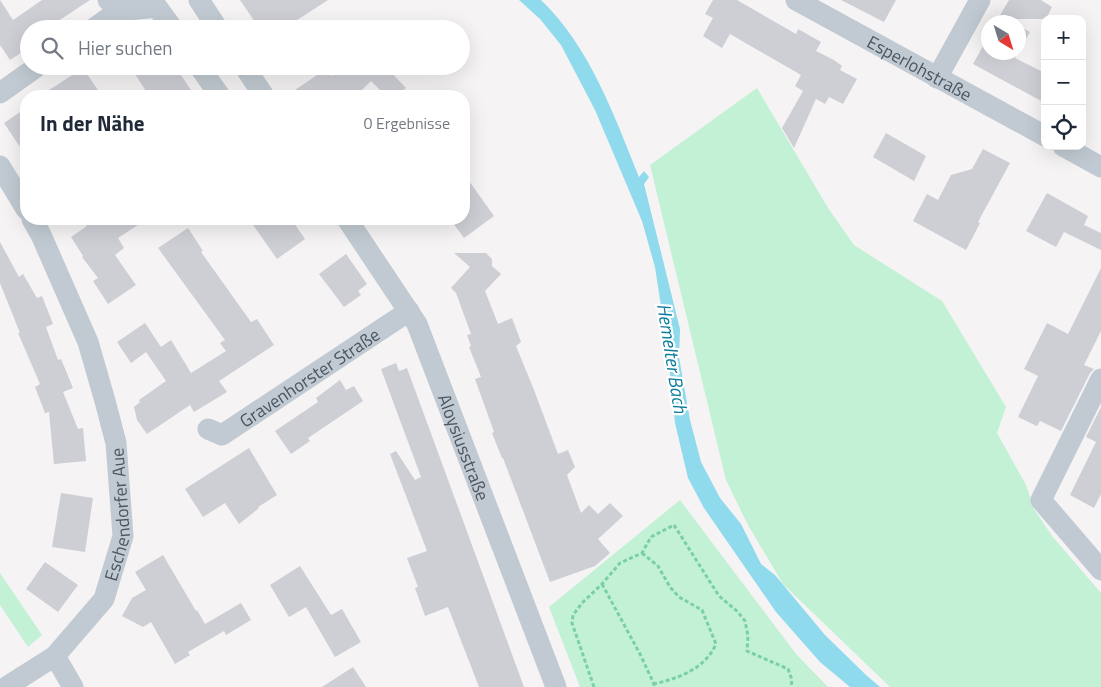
<!DOCTYPE html>
<html lang="de">
<head>
<meta charset="utf-8">
<style>
  :root { --surface:#fff; --page:#f2f2f3; --text:#1f2937; --muted:#747a83; --line:#e0e1e3 }
  body { margin:0; font-family:"Titillium Web",sans-serif; background:var(--page); color:var(--text) }
  .controls { position:absolute; right:15px; top:15px; display:grid; overflow:hidden; border-radius:10px; box-shadow:0 5px 20px #0002 }
  .controls button { width:45px; height:45px; display:grid; place-items:center; padding:0; border:0; border-bottom:1px solid var(--line); background:var(--surface); color:var(--text); font:25px sans-serif }
  .compass { position:absolute; left:981px; top:15px; width:45px; height:45px; border-radius:50%; background:var(--surface); box-shadow:0 5px 20px #0002; rotate:142deg }
  .list { margin:0; padding:0; list-style:none }
  h2 { display:flex; justify-content:space-between; align-items:center; height:65px; margin:0; padding:0 20px; font-size:21px }
  h2 small { font-size:16px; font-weight:400; color:var(--muted) }
  .icon { flex:none; width:28px; height:28px; fill:none; stroke:currentColor; stroke-width:2; stroke-linecap:round; stroke-linejoin:round }
  .map { position:relative; flex:none; width:1101px; height:687px; overflow:hidden }
  .search { position:absolute; background:var(--surface); box-shadow:0 5px 20px #0002; left:20px; top:20px; width:450px; height:55px; display:flex; align-items:center; gap:12px; box-sizing:border-box; padding:0 18px; border-radius:28px; color:var(--muted); font-size:19px }
  .panel { position:absolute; background:var(--surface); box-shadow:0 5px 20px #0002; left:20px; top:90px; width:450px; height:135px; border-radius:20px }
  .map>svg:first-child { display:block }
</style>
</head>
<body>
<div class="map">
<svg width="1101" height="687" viewBox="0 0 1101 687">
  <rect width="100%" height="100%" fill="#f5f3f3"/>
  <path fill="#c3f1d5" d="M757,88L828,208L854,245L942,301L1006,407L997,433L1026,485L1034,509L1052,536L1101,593V687H890L783,584L748,525L726,480L650,165Z
    M680,500L796,654L828,687H580L549,607Z
    M0,573L42,635L28,647L0,605Z"/>
  <path fill="#90daee" d="M519,0H541C590,47 614,115 639,177L644,171L649,177L644,184L680,329L679,357L690,420L701,462L720,498L741,524L761,564L775,575L825,635L865,674L880,687H850L820,662L776,612L704,508L688,478L675,423L667,345L655,267L642,221L595,110L561,45L540,19Z"/>
  <path fill="#cdcfd5" d="M0,0L13,20L42,0H90L46,29H29V57L24,51L10,60L0,45Z
    M240,0H328L294,22L299,29H260Z
    M713,0H737L796,34L798,29L821,42L816,51L834,60L842,66L840,70L857,79L843,104L829,97L825,104L816,99L794,148L782,128L803,91L795,86L801,75L730,34L722,48L703,36L713,18L705,14Z
    M841,0H896L884,22Z
    M1009,0H1041L1052,7L1046,19H1006L1012,22H996Z
    M1018,26L1030,32L1018,52Z
    M988,37V52H1018L1015,58L1045,73V103L973,64Z
    M130,66H175L195,96H149Z
    M342,66H385L406,88L397,96H386L371,81L356,96H286L326,69L331,76Z
    M83,68L102,96H40Z
    M26,108V156L4,123Z
    M886,133L926,156L914,181L873,157Z
    M983,149L1010,163L978,222L980,223L966,250L913,221L927,194L938,200L951,175L972,169Z
    M464,174L494,216L464,238L450,219H464Z
    M1047,193L1088,216L1084,225L1101,233V250L1064,232L1056,247L1026,231Z
    M82,219H147L118,238L124,248L115,255L136,285L108,304L93,281L98,278L82,257L83,256L71,237L87,226Z
    M249,219H291L305,239L277,259Z
    M188,228L203,251L201,252L251,322L257,319L274,345L219,381L227,392L194,412L190,405L147,434L137,420L134,407L140,402L139,400L166,381L146,352L131,363L117,342L145,323L161,347L171,340L191,373L226,351L220,343L225,340L158,248Z
    M0,242L19,277L23,274L37,298L42,296L53,324L46,327L58,360L61,359L73,388L63,392L78,429L83,428L86,461L54,464L49,412L45,413L35,387L40,384L18,333H20L0,283Z
    M454,253H486L492,259V266L501,274L485,291L498,324L512,318L521,342L516,346L534,390L558,454L568,450L575,467L567,475L581,513L589,505L598,514L610,503L623,516L598,539L610,553L595,566L550,582L503,458H502L492,433L494,432L475,379L481,377L469,347L471,346L467,335L471,334L456,293L451,288L470,267Z
    M346,254L367,284L358,291L361,295L344,307L319,274Z
    M1101,268V331L1084,365L1094,369L1090,373L1061,431L1040,421L1037,426L1018,417L1038,376L1024,369L1047,323L1068,334Z
    M396,363L399,371L407,368L524,687H479L448,607L425,616L415,588L418,587L407,558L427,551L390,454L396,451L415,480L421,477L381,369Z
    M340,380L346,390L354,386L363,401L308,438L310,441L291,454L275,431L318,402L316,398Z
    M1101,407V494L1094,508L1070,495L1096,442L1086,437Z
    M249,448L277,495L258,507L259,508L239,524L225,503L203,517L185,489Z
    M61,493L93,498L85,552L52,547Z
    M163,555L196,611L197,610L205,624L241,603L251,620L226,635L224,631L188,652L190,655L175,664L151,622L143,627L122,616L132,598L146,590L135,572Z
    M45,562L78,585L58,612L26,589Z
    M300,566L331,615L342,609L361,642L335,657L306,607L289,617L270,585Z
    M353,667L366,687H322Z"/>
  <g fill="none" stroke-linecap="round" stroke-linejoin="round">
    <path stroke="#7ad0a6" stroke-width="3" stroke-dasharray="4 2.5" stroke-linecap="butt" d="M642,553L658,566L670,587L679,597L702,610L716,644C705,669 679,678 654,684
      M602,584L640,654L654,684L653,687
      M594,687L572,623L573,615L582,603L602,584L620,563L642,553L651,537L674,525L719,596L738,612L745,621L748,636L747,651L788,669L792,680L791,687"/>
    <g stroke="#c1cad2" stroke-width="21">
      <path d="M108,0L118,11L157,7L173,29"/>
      <path d="M199,0L218,29"/>
      <path id="s1" d="M796,0L1045,136"/>
      <path d="M93,29L118,11"/>
      <path d="M199,66L220,96"/>
      <path d="M244,66L264,96"/>
      <path d="M937,78L980,0"/>
      <path d="M0,93L38,66"/>
      <path d="M1063,146L1101,167"/>
      <path d="M0,166L26,209"/>
      <path id="s2" d="M347,219L417,324L556,687"/>
      <path d="M1101,379L1041,500L1101,570"/>
      <path id="s3" d="M208,429L222,435L409,311"/>
      <path d="M55,656L73,687"/>
      <path id="s4" d="M6,687L55,656L104,599L123,536L116,443L105,401L88,342L41,235L32,219"/>
    </g>
  </g>
  <g text-anchor="middle" dominant-baseline="central" stroke-width="4.5" stroke-linejoin="round" paint-order="stroke">
    <g font-size="18" fill="#4a5661" stroke="#fff">
      <text stroke="none"><textPath href="#s1" startOffset="141">Esperlohstraße</textPath></text>
      <text stroke="none"><textPath href="#s3" startOffset="120">Gravenhorster Straße</textPath></text>
      <text stroke="none"><textPath href="#s2" startOffset="258">Aloysiusstraße</textPath></text>
      <text stroke="none"><textPath href="#s4" startOffset="220">Eschendorfer Aue</textPath></text>
    </g>
    <g font-size="19" font-style="italic" fill="#0c7c9b" stroke="#fff">
      <text transform="translate(673 358) rotate(81)">Hemelter Bach</text>
    </g>
  </g>
</svg>
<div class="controls">
<button>+</button>
<button>−</button>
<button><svg class="icon" aria-label="locate" viewBox="0 0 24 24"><circle cx="12" cy="12" r="6"/><path d="M12 2v4M12 18v4M2 12h4M18 12h4"/></svg></button>
</div>
<svg class="compass" viewBox="-18 -18 36 36"><path d="M0-13l5 13h-10z" fill="#e53935"/><path d="M0 13l5-13h-10z" fill="#747a83"/></svg>
<div class="search"><svg class="icon" aria-label="search" viewBox="0 0 24 24"><circle cx="10" cy="10" r="6"/><path d="M15 15l6 6"/></svg>Hier suchen</div>
<section class="panel">
<h2>In der Nähe<small>0 Ergebnisse</small></h2>
<ul class="list">
</ul>
</section>
</div>
</body>
</html>
